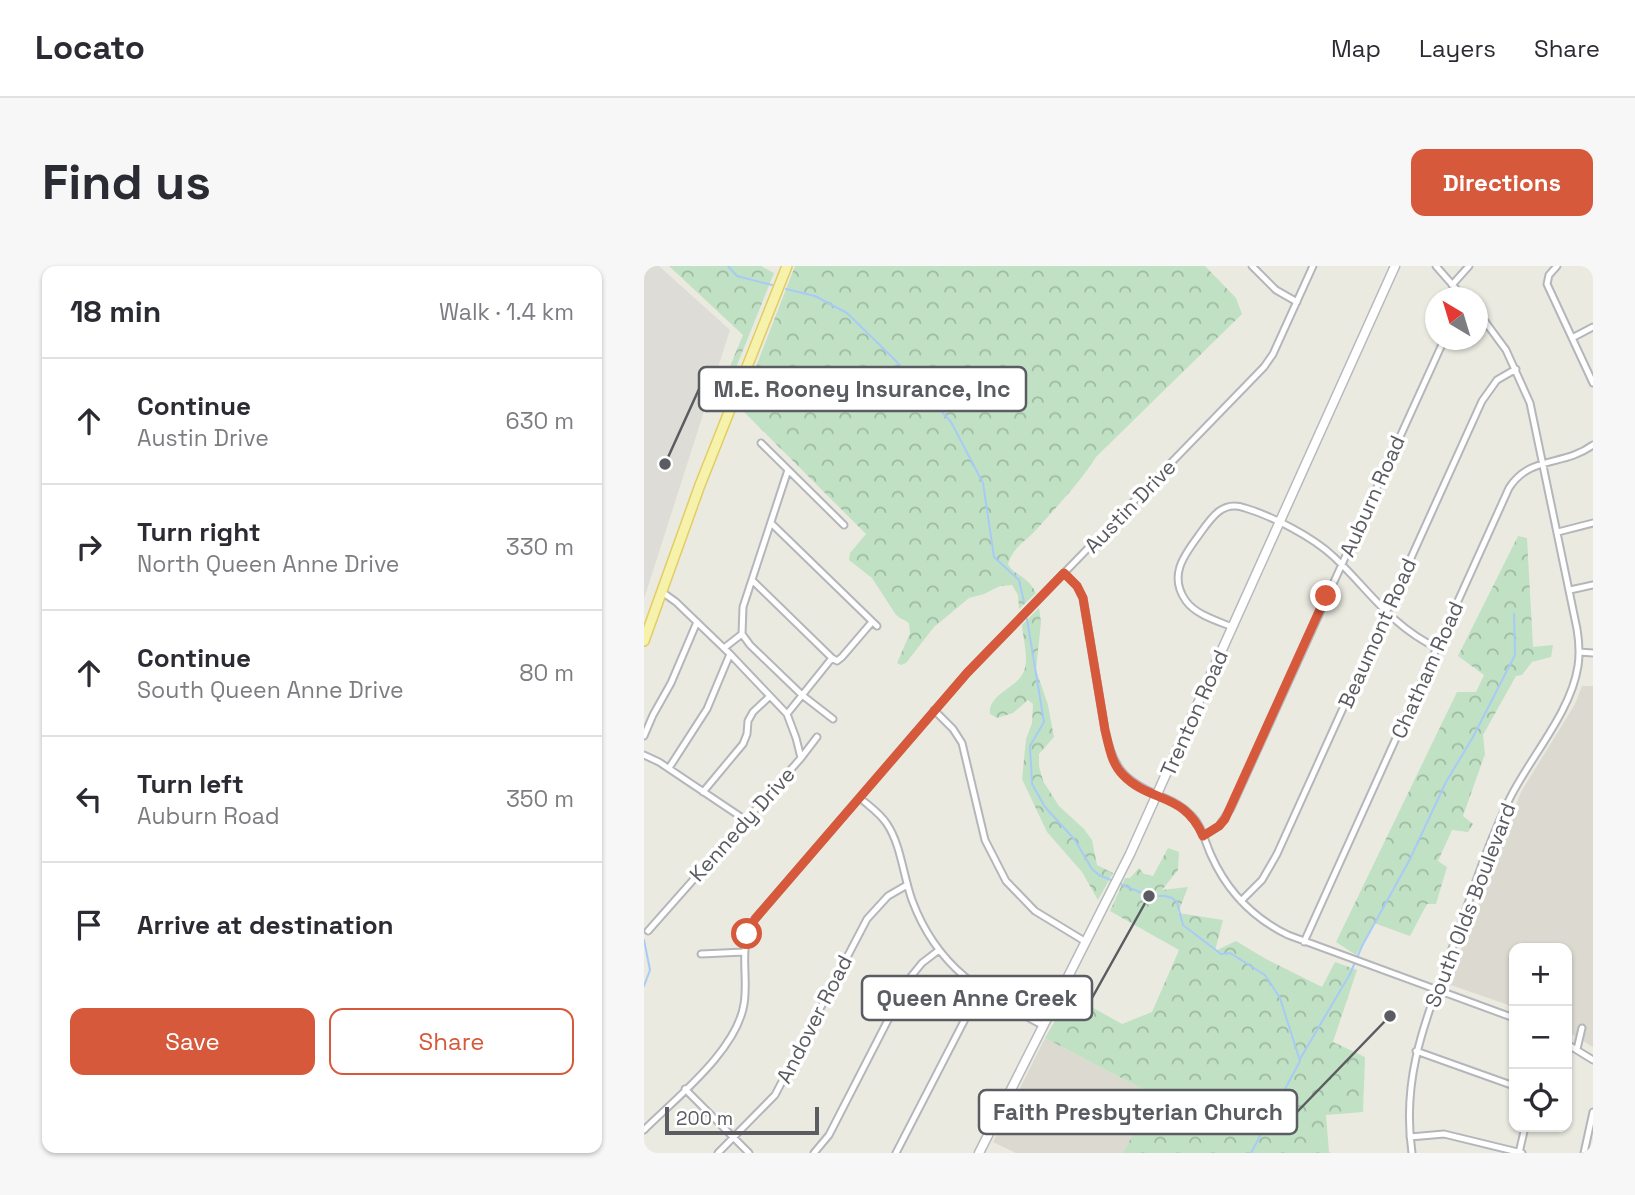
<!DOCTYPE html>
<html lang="en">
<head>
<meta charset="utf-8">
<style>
  :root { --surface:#fff; --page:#f7f7f7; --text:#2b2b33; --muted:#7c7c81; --line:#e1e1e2; --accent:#d7593c }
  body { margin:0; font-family:"Space Grotesk",sans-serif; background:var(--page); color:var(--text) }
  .controls { position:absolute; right:21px; bottom:21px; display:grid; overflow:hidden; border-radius:14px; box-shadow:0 2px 5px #0004 }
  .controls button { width:63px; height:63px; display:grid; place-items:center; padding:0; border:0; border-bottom:2px solid var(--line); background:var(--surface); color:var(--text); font:35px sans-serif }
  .compass { position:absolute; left:781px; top:21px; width:63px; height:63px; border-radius:50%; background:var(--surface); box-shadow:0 2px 5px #0004; rotate:322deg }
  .scale { position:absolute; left:21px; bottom:18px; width:154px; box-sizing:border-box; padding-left:7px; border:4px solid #5a5c61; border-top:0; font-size:19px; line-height:24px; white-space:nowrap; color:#5a5c61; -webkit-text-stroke:5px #fff; paint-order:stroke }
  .stop { position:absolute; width:21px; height:21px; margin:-16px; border:5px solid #d7593c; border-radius:50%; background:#fff }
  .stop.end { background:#d7593c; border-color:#fff; box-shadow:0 2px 7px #0008 }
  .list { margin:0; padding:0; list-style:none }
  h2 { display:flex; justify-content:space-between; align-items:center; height:91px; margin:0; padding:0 28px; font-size:30px }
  h2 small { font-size:23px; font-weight:400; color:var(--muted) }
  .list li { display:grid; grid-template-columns:46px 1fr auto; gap:21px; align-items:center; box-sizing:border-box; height:126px; padding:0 28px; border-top:2px solid var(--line) }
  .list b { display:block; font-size:26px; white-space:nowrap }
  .list p { margin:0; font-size:23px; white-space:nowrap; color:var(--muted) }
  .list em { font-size:23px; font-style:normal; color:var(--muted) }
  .actions { display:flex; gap:14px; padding:21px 28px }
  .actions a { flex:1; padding:16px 0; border:2px solid var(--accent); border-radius:14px; text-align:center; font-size:24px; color:var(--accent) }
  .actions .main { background:var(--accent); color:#fff }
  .icon { flex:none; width:38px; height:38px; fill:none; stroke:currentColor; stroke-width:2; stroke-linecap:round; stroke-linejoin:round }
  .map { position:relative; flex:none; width:949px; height:887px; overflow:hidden; border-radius:14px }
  header { display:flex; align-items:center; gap:42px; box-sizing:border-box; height:98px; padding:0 35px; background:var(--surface); border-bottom:2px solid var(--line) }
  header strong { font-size:33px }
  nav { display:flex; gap:38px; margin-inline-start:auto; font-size:24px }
  .intro { display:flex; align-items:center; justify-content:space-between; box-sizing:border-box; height:168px; padding:0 42px }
  h1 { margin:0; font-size:49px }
  .button { padding:18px 32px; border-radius:14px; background:var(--accent); color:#fff; font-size:24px; font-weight:700 }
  main { display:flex; gap:42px; padding:0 42px }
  aside { flex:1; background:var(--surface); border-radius:14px; box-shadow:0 2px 5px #0004 }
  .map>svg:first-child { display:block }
</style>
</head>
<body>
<header>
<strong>Locato</strong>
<nav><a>Map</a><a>Layers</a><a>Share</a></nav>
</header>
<div class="intro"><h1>Find us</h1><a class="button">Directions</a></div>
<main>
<aside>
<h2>18 min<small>Walk · 1.4 km</small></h2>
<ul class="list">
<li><svg class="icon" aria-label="ahead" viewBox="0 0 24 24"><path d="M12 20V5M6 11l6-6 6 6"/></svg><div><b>Continue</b><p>Austin Drive</p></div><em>630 m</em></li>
<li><svg class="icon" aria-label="right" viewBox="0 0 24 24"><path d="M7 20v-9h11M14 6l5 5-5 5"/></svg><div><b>Turn right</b><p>North Queen Anne Drive</p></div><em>330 m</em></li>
<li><svg class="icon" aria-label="ahead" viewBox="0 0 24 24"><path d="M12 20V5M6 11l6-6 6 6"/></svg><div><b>Continue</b><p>South Queen Anne Drive</p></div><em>80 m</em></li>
<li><svg class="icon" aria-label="left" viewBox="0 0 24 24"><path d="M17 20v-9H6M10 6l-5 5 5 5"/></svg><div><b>Turn left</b><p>Auburn Road</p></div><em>350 m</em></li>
<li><svg class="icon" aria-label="arrive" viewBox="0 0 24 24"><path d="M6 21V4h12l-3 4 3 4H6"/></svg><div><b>Arrive at destination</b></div></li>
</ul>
<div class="actions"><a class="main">Save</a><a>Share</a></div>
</aside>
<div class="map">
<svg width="949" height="887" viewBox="0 0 949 887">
  <defs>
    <pattern id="forest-crowns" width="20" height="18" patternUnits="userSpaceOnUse" patternTransform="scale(1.75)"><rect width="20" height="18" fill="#c0e1c3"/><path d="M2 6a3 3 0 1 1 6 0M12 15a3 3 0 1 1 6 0" fill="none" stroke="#9fbaa2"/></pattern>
  </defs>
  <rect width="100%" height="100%" fill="#ebeae1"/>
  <path fill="#dddcd6" d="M0,0H15L86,64L0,333Z"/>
  <path fill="#dbd9d0" d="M938,420H949V781L923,765V682H870V741L804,718L877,526L931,438Z
    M401,772L510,829L479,887H372L349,876Z"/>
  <path fill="url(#forest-crowns)" d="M25,0H117L130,7L81,129L77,122L99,69Z
    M151,0H561L592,32L598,48L452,191C435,218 413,240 392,264C381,276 369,281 364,298C369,309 384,310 392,327L375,343L374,329L368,319L356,320L340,328L325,332L290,361L262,397L257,399L253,397L266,367L265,357L252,349L228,312L205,294L206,287L222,268L96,142Z
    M874,270L883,272L889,381L909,379L907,391L888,396L878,409L872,410L839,469L841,488L819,550L829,558L824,566L808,564L794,595L803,601L792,638H783L766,670L730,657L712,689L692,676L813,426H832L840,409L814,390Z
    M395,342L397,356L392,404L404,439L410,471L395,488V500L399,515L415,540L440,563L448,574L453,599L469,607L454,634L438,606L403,566L378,513L382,473L388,457L389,438L384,434L369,447L353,452L346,448C344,427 373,423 380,405C385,392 379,373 378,359Z
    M524,582L535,586L534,604L518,624L544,621L534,647L579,654L571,685L592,675L622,693L678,721L691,696L713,704L689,776L721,791L719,846L682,849L685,886L687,887H479L510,829L401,772L426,729L478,758L508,746L535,684L466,645L481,612H486L495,602L500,608L509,610Z"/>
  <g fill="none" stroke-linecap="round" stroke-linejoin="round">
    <path stroke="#a7cbf6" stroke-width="2" d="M84,0L93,10L128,19
      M142,23L171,30L203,47L251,94L307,156L339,217L350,291L375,314L380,336
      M383,353L400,456L386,480L388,518L401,541L431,574L448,603L455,609L469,615
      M474,617L505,630H521L528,632L533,636L539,659L577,688L586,687L621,709L636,732L656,795L607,887
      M0,674L6,704L0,720
      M656,793L706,708L718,680L765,595L802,516L829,471L871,389L870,348"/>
    <g stroke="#b4b6bb" stroke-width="9">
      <path id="minor" d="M608,0L632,24L653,36
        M792,0L820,32
        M913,0L905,9L903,18L949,117
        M808,19L825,0
        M928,72L949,61
        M117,177L200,259
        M144,204L99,341L98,368L106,379L158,429L189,453
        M127,257L233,360
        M914,266L949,257
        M420,307L433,320L439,332L461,464C469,502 480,515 516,530C528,535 539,540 548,550C558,560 561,576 567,589C583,625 609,652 644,669L870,752
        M108,314L188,392
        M926,324L949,319
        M588,361C574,355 552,349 542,335C524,310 540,289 555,269C567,252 578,234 601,242C628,250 669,271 690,291C726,325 746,359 793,382
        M80,382L98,368
        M935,386L949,387
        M188,392L193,395L198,391L228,356
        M290,444L309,463L318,477L341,574L362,615L391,645L442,676
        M143,448L188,392
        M0,470L9,449L27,417L53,356
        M0,489L15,496L100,553
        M157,492L173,471
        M25,502L63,443L86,388
        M59,526L99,478L103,468L104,455L109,446L125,431
        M216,532C225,540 236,547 243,558C257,579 259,609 268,634C293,702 339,728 400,760
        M559,570L575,560L587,542L800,74
        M597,635L618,614L633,588L838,135L853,114L872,103
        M4,665L157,492L152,472L143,448L86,388L32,336L18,326
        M660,676L865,222C886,189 919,201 949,179
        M57,688L100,686
        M923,778L949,794
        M933,783L938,762
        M772,785L870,820
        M41,823L105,887
        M0,864C33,831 93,784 100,738C105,708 93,680 111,653L323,407L620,101L629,88L669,0
        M766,871L800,868L878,887
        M74,887L131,829L223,653L244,630L263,619
        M170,887L185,869L265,713L278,697L295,684
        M252,887L336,724
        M768,887C756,803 787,743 814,666C830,621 845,575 866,532C887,490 927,446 934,400C936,387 935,375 933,363L886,137L862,84L834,46
        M875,887L881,861
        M940,887L949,846"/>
    </g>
    <g stroke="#b7b9bf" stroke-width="11">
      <path id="secondary" d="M335,887L486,588L751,0"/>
    </g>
    <g stroke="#e2cc64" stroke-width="12">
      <path id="primary" d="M0,375L56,219L143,0"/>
    </g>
    <use href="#minor" stroke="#fff" stroke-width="5"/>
    <use href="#secondary" stroke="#fff" stroke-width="8"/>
    <use href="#primary" stroke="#f6f2ab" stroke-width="9"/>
  </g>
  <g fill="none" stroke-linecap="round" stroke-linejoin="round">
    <path stroke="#d7593c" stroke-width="9" d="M103,668L111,653L323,407L420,307L433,320L439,332L461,464C465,480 467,497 479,509C506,537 540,526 559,570L575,560L581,553L682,330"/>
  </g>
  <g text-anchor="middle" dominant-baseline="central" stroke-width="7" stroke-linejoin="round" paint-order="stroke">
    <g font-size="21" fill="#5a5c61" stroke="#fff">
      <text transform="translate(728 230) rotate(-66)">Auburn Road</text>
      <text transform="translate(486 240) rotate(-46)">Austin Drive</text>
      <text transform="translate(733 367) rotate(-66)">Beaumont Road</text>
      <text transform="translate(783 404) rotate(-66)">Chatham Road</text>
      <text transform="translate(550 447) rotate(-66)">Trenton Road</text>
      <text transform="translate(98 558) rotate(-48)">Kennedy Drive</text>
      <text transform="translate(826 639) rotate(-69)">South Olds Boulevard</text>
      <text transform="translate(170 753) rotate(-63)">Andover Road</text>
    </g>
  </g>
  <path fill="none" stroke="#5a5c61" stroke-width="2.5" d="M21 198L55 123M505 630L448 732M746 750L653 846"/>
  <g fill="#5a5c61" stroke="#fff" stroke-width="2.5">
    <circle cx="21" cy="198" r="7"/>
    <circle cx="505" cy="630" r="7"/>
    <circle cx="746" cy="750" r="7"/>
  </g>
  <g fill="#fff" stroke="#5a5c61" stroke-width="2.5">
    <rect x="55" y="101" width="327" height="44" rx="7"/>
    <rect x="218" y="710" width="230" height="44" rx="7"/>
    <rect x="335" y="824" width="318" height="44" rx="7"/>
  </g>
  <g font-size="23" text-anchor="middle" font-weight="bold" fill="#5a5c61">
    <text x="218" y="131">M.E. Rooney Insurance, Inc</text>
    <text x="333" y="740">Queen Anne Creek</text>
    <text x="494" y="854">Faith Presbyterian Church</text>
  </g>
</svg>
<div class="controls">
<button>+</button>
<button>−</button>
<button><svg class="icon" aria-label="locate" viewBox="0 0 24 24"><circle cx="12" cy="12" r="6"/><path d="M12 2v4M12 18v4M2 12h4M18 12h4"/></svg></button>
</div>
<svg class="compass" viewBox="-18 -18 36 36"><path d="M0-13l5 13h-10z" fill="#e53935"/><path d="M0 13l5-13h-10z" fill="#7c7c81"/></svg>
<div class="scale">200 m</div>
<div class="stop" style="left:103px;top:668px"></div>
<div class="stop end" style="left:682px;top:330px"></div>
</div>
</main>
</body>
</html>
